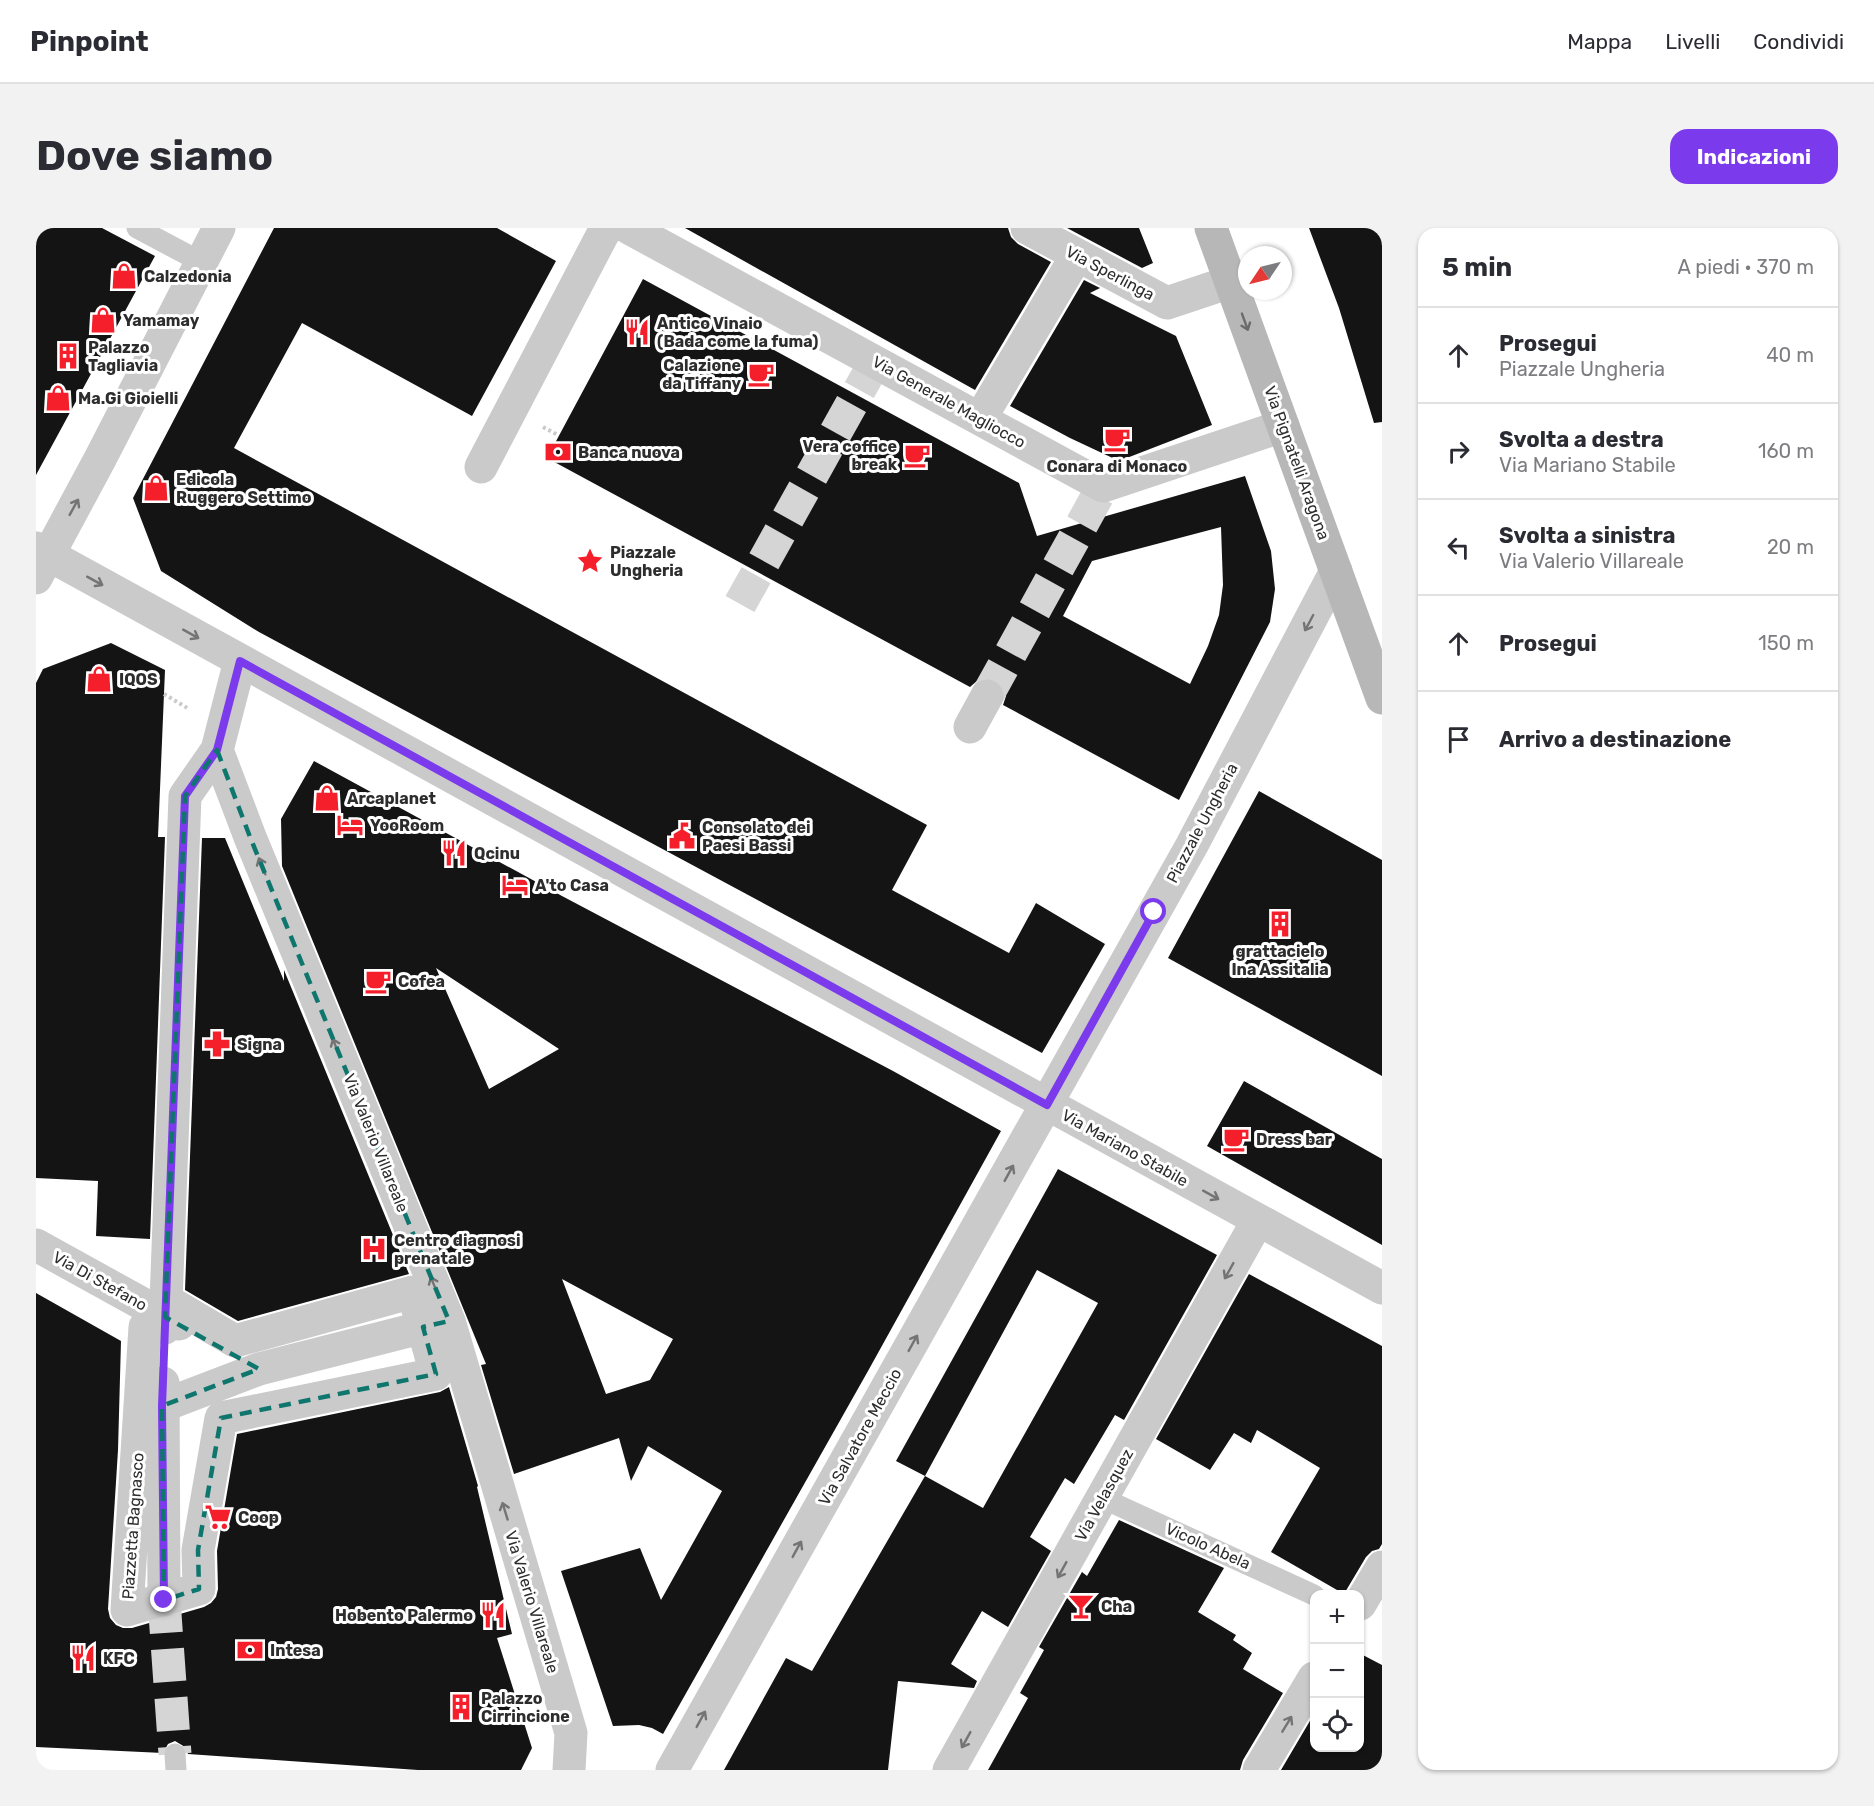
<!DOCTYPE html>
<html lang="it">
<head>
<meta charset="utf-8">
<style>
  :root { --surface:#fff; --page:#f2f2f3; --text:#2b2b33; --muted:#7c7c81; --line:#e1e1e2; --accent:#7c3aed }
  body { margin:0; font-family:Rubik,sans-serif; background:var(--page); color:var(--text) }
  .controls { position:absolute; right:18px; bottom:18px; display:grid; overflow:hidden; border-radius:12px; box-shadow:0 2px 4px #0004 }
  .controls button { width:54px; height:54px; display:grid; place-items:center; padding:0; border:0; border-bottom:2px solid var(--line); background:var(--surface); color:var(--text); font:30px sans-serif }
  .compass { position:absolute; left:1202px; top:18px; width:54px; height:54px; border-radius:50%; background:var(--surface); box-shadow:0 2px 4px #0004; rotate:235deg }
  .stop { position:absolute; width:18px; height:18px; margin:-14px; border:4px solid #7c3aed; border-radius:50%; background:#fff }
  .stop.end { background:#7c3aed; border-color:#fff; box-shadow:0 2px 6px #0008 }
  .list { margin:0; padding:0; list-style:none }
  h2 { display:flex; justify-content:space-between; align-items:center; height:78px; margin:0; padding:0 24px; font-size:26px }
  h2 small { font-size:20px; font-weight:400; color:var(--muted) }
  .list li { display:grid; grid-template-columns:39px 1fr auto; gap:18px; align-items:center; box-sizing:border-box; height:96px; padding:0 24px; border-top:2px solid var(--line) }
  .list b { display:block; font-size:22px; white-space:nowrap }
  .list p { margin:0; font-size:20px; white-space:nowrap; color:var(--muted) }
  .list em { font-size:20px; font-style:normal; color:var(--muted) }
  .icon { flex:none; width:33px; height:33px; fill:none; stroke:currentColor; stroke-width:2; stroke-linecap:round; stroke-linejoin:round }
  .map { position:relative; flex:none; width:1346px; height:1542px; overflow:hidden; border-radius:18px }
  header { display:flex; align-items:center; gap:36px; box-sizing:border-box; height:84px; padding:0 30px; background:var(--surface); border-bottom:2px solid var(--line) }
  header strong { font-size:28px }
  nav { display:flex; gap:33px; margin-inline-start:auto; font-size:21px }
  .intro { display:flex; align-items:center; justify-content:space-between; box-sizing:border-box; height:144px; padding:0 36px }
  h1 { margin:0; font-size:42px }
  .button { padding:15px 27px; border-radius:18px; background:var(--accent); color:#fff; font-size:21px; font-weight:700 }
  main { display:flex; gap:36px; padding:0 36px }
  aside { flex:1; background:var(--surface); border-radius:18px; box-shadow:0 2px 4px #0004 }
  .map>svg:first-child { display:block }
</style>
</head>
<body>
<header>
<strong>Pinpoint</strong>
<nav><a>Mappa</a><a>Livelli</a><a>Condividi</a></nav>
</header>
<div class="intro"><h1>Dove siamo</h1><a class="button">Indicazioni</a></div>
<main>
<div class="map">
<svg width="1346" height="1542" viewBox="0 0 1346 1542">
  <rect width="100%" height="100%" fill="#fff"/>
  <path fill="#141414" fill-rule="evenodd" d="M0,0H66L119,28L0,247Z
    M238,0H461L520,33L436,188L266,95L198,220L891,597L856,662L973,725L1000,675L1069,716L1006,825L223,404L125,343L97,270Z
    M649,0H972L975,9L982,16L1015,34L939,162Z
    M1031,0H1103L1117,35L1106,40Z
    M1273,0H1346V194L1338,195L1303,80Z
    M607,51L983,255L1001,308L1209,248L1235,323L1239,361L1234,394L1143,572L967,477L970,468L967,459L959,451L950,449L942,452L934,459L511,230ZM1185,299L1187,357L1183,387L1172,418L1154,456L1027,388L1056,333Z
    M1048,52L1064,60L1054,65L1140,108L1176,197L1083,233L1034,210L974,178Z
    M75,415L129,442L122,609H129L114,1011L60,1008L62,953L0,950V455L7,441Z
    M278,533L526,668L857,843L965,903L832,1143L627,1506L616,1500L603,1497L577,1498L525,1343L604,1320L625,1372L686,1263L612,1218L595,1253L583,1210L478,1246L445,1137L450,1136L246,638L245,591ZM400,740L523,821L453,861ZM526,1051L637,1111L614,1152L570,1166Z
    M1223,563L1346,632V848L1132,730Z
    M166,610H189L248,753V742L373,1046L202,1093L149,1062Z
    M1208,853L1346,931V1017L1171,918Z
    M1022,941L1181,1027L1088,1192L1079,1187L1038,1256L1029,1250L994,1309L1015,1323L972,1399L946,1383L915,1436L941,1453L938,1460L862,1453L852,1542H688L750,1430L776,1443L889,1248L860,1233ZM1001,1042L1062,1075L947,1280L889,1248Z
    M1213,1046L1346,1118V1316L1343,1321L1336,1323L1330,1329L1308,1366L1235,1324L1284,1240L1221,1202L1215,1215L1198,1205L1174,1242L1120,1211Z
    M0,1065L85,1113L82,1222L72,1381L74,1390L80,1397L87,1400H96L168,1379L175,1375L180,1369L182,1361L181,1323L201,1206L404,1164L413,1159L442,1258L441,1259L476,1406L461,1410L496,1520L485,1542H382L152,1526L149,1519L139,1513L132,1516L127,1525L0,1519Z
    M1083,1292L1188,1340L1162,1384L1200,1407L1197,1412L1216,1425L1207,1441L1247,1465L1207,1532L1204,1542H952L992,1470L984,1465L1008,1422L1003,1419L1046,1344L1051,1348Z
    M1323,1425L1346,1437V1542H1245L1278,1486V1520H1323Z"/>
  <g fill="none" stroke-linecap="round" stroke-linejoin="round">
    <path stroke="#d5d5d5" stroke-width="33" stroke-dasharray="33 16" stroke-linecap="butt" d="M704,376L839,134
      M951,468L1067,258
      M128,1372L139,1526"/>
    <path stroke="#cacaca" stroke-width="4" stroke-dasharray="3 3" stroke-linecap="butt" d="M507,199L522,207
      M128,466L153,481"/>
    <path stroke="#cacaca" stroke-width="21" d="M101,0L165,34
      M1066,1270L1278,1367
      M139,1526L140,1542"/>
    <path stroke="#cacaca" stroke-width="33" d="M593,0L1067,258L1247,198
      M991,0L1131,75L1194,54
      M944,191L1041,27
      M445,239L570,0
      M0,320L1346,1060
      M0,350L64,231L183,0
      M204,433L181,522L214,609L413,1093L535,1505L533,1542
      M934,499L951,468
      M0,1017L143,1096
      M377,1064L400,1146L185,1190L162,1322L163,1361L91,1382L109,1099L138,1077L199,1113Z
      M129,1100L149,568L181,522
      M127,1155L128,1372
      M126,1178L223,1141L408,1094
      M1324,1376L1346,1339
      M636,1542L1156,617L1300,343
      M913,1542L1222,992
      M1223,1542L1278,1450"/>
    <path stroke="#b7b7b7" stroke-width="33" d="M1175,0L1346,470"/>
  </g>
  <defs><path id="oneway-shaft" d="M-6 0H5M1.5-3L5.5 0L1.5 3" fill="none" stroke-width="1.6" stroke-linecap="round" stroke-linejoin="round" transform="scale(1.5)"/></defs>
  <use stroke="#6b6b6b" href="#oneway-shaft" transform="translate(1209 94) rotate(70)"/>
  <g stroke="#747474">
    <use href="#oneway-shaft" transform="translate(38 279) rotate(-61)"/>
    <use href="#oneway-shaft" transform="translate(59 353) rotate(29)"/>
    <use href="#oneway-shaft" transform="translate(1273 395) rotate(118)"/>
    <use href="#oneway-shaft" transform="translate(155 406) rotate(29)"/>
    <use href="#oneway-shaft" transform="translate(226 638) rotate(-112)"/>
    <use href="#oneway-shaft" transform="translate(300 819) rotate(-112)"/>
    <use href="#oneway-shaft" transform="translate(973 945) rotate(-61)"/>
    <use href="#oneway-shaft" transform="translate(1175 967) rotate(29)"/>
    <use href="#oneway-shaft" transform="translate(1193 1043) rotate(119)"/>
    <use href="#oneway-shaft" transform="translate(398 1057) rotate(-112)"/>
    <use href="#oneway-shaft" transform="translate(877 1115) rotate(-61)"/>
    <use href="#oneway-shaft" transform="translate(469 1283) rotate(-107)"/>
    <use href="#oneway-shaft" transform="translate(761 1321) rotate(-61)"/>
    <use href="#oneway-shaft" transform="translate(1026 1342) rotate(119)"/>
    <use href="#oneway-shaft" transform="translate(665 1491) rotate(-61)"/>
    <use href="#oneway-shaft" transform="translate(1251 1496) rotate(-59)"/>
    <use href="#oneway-shaft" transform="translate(930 1512) rotate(119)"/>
  </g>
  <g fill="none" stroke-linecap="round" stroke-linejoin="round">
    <path stroke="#7c3aed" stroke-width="8" d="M128,1372L126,1178L149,568L181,522L204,433L1011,877L1118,684"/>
  </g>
  <path fill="none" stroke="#0f766e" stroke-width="4.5" stroke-dasharray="12 8" stroke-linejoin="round" d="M181,522L214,609L413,1093L387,1099L400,1146L185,1190L162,1322L163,1361L128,1372L126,1178L223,1141L129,1089L149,568Z"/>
  <defs>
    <g id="shop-bare" transform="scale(2.07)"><path d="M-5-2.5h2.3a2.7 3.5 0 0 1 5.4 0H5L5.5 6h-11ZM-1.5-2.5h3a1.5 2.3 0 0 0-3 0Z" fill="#f41f2a" stroke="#fff" stroke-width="2.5" paint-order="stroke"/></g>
    <g id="restaurant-bare" transform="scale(2.07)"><path d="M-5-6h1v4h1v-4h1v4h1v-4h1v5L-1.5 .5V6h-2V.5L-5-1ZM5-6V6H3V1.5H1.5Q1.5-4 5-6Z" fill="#f41f2a" stroke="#fff" stroke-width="2.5" paint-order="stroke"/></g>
    <g id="building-bare" transform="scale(2.07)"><path d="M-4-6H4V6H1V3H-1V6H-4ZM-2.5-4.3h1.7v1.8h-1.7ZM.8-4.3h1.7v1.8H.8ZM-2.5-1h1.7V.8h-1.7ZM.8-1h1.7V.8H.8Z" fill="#f41f2a" stroke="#fff" stroke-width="2.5" paint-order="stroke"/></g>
    <g id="cafe-bare" transform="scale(2.07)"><path d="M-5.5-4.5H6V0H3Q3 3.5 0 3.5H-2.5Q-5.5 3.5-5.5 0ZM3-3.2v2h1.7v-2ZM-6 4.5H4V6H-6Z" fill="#f41f2a" stroke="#fff" stroke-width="2.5" paint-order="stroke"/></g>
    <g id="bank-bare" transform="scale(2.07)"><path d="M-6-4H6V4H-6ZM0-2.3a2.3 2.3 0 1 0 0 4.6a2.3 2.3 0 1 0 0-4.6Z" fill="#f41f2a" stroke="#fff" stroke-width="2.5" paint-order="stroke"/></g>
    <g id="sight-bare" transform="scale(2.07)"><path d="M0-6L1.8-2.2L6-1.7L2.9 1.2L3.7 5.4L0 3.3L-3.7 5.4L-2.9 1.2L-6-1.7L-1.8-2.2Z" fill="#f41f2a" stroke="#fff" stroke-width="2.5" paint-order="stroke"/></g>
    <g id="hotel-bare" transform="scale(2.07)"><path d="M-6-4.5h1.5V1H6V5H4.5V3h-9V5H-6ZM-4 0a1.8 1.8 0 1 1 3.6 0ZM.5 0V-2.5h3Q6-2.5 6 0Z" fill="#f41f2a" stroke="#fff" stroke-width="2.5" paint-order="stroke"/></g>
    <g id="civic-bare" transform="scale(2.07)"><path d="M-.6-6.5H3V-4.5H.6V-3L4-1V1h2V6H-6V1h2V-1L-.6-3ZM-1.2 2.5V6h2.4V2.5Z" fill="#f41f2a" stroke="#fff" stroke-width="2.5" paint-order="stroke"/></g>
    <g id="pharmacy-bare" transform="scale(2.07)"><path d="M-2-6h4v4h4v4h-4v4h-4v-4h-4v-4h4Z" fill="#f41f2a" stroke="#fff" stroke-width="2.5" paint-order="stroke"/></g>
    <g id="hospital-bare" transform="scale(2.07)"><path d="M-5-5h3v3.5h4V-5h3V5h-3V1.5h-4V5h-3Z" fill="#f41f2a" stroke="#fff" stroke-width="2.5" paint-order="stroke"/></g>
    <g id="supermarket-bare" transform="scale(2.07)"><path d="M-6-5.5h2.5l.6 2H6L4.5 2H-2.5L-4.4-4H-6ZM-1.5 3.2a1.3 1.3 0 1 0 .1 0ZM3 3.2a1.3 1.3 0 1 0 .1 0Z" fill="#f41f2a" stroke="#fff" stroke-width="2.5" paint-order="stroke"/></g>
    <g id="bar-bare" transform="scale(2.07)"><path d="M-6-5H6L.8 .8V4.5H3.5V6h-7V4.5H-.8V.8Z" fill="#f41f2a" stroke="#fff" stroke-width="2.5" paint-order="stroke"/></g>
  </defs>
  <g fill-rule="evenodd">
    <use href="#shop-bare" x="88" y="48"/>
    <use href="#shop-bare" x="67" y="92"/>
    <use href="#restaurant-bare" x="601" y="104"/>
    <use href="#building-bare" x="32" y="128"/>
    <use href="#cafe-bare" x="725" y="146"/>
    <use href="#shop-bare" x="22" y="170"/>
    <use href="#cafe-bare" x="1081" y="211"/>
    <use href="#bank-bare" x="522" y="224"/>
    <use href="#cafe-bare" x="881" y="227"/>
    <use href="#shop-bare" x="120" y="260"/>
    <use href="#sight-bare" x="554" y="333"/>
    <use href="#shop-bare" x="63" y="451"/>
    <use href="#shop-bare" x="291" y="570"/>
    <use href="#hotel-bare" x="314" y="597"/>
    <use href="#civic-bare" x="646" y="608"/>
    <use href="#restaurant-bare" x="418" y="625"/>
    <use href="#hotel-bare" x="479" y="657"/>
    <use href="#building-bare" x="1244" y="696"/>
    <use href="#cafe-bare" x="342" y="753"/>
    <use href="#pharmacy-bare" x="181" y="816"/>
    <use href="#cafe-bare" x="1200" y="911"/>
    <use href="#hospital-bare" x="338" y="1021"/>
    <use href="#supermarket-bare" x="182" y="1289"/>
    <use href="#bar-bare" x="1045" y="1378"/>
    <use href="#restaurant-bare" x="457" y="1387"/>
    <use href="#bank-bare" x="214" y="1422"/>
    <use href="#restaurant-bare" x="47" y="1430"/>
    <use href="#building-bare" x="425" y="1479"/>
  </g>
  <g text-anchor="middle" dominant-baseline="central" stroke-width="6" stroke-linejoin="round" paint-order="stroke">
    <g font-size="16" fill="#2d2d2d" stroke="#fff">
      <text transform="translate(1074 45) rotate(28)">Via Sperlinga</text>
      <text transform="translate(913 174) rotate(29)">Via Generale Magliocco</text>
      <text transform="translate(1261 235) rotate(70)">Via Pignatelli Aragona</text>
      <text transform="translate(1166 595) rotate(-62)">Piazzale Ungheria</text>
      <text transform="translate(340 915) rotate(68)">Via Valerio Villareale</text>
      <text transform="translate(1089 920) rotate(29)">Via Mariano Stabile</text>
      <text transform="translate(64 1053) rotate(29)">Via Di Stefano</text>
      <text transform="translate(824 1209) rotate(-61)">Via Salvatore Meccio</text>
      <text transform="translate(1068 1267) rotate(-61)">Via Velasquez</text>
      <text transform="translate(97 1298) rotate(-86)">Piazzetta Bagnasco</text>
      <text transform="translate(1172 1318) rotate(24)">Vicolo Abela</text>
      <text transform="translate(496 1374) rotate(73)">Via Valerio Villareale</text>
    </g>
    <g font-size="16" font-weight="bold" fill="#2d2d2d" stroke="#fff" text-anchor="start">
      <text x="108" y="48">Calzedonia</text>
      <text x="87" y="92">Yamamay</text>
      <text x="621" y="95">Antico Vinaio<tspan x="621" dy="18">(Bada come la fuma)</tspan></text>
      <text x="52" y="119">Palazzo<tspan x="52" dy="18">Tagliavia</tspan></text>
      <text x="705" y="137" text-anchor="end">Calazione<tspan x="705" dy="18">da Tiffany</tspan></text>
      <text x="42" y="170">Ma.Gi Gioielli</text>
      <text x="861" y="218" text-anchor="end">Vera coffice<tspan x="861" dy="18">break</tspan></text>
      <text x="542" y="224">Banca nuova</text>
      <text x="1081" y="238" text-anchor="middle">Conara di Monaco</text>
      <text x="140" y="251">Edicola<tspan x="140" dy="18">Ruggero Settimo</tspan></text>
      <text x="574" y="324">Piazzale<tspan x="574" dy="18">Ungheria</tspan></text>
      <text x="83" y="451">IQOS</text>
      <text x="311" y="570">Arcaplanet</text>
      <text x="334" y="597">YooRoom</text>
      <text x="666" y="599">Consolato dei<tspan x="666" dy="18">Paesi Bassi</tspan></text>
      <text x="438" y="625">Qcinu</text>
      <text x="499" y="657">A'to Casa</text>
      <text x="1244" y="723" text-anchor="middle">grattacielo<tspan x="1244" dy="18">Ina Assitalia</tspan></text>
      <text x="362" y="753">Cofea</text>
      <text x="201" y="816">Signa</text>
      <text x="1220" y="911">Dress bar</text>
      <text x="358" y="1012">Centro diagnosi<tspan x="358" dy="18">prenatale</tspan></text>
      <text x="202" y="1289">Coop</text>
      <text x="1065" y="1378">Cha</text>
      <text x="437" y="1387" text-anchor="end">Hobento Palermo</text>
      <text x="234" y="1422">Intesa</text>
      <text x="67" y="1430">KFC</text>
      <text x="445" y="1470">Palazzo<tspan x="445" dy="18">Cirrincione</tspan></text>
    </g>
  </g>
</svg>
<div class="controls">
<button>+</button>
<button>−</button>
<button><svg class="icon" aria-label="locate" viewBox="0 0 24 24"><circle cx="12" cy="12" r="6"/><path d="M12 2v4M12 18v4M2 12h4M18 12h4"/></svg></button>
</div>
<svg class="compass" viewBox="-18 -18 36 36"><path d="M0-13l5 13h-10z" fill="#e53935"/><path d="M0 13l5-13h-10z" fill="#7c7c81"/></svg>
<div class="stop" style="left:1118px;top:684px"></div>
<div class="stop end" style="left:128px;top:1372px"></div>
</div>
<aside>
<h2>5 min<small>A piedi · 370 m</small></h2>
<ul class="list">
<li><svg class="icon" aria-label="ahead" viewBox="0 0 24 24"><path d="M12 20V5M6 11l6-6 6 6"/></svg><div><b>Prosegui</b><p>Piazzale Ungheria</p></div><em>40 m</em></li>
<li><svg class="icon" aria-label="right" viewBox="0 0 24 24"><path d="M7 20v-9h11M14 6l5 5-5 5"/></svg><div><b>Svolta a destra</b><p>Via Mariano Stabile</p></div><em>160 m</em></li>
<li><svg class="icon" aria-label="left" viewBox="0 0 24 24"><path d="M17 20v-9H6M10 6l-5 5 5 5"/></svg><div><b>Svolta a sinistra</b><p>Via Valerio Villareale</p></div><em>20 m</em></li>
<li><svg class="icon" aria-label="ahead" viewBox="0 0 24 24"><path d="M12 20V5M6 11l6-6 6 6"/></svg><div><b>Prosegui</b></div><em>150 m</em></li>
<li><svg class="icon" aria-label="arrive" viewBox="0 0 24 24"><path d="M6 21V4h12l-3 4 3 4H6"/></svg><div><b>Arrivo a destinazione</b></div></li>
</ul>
</aside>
</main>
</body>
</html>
